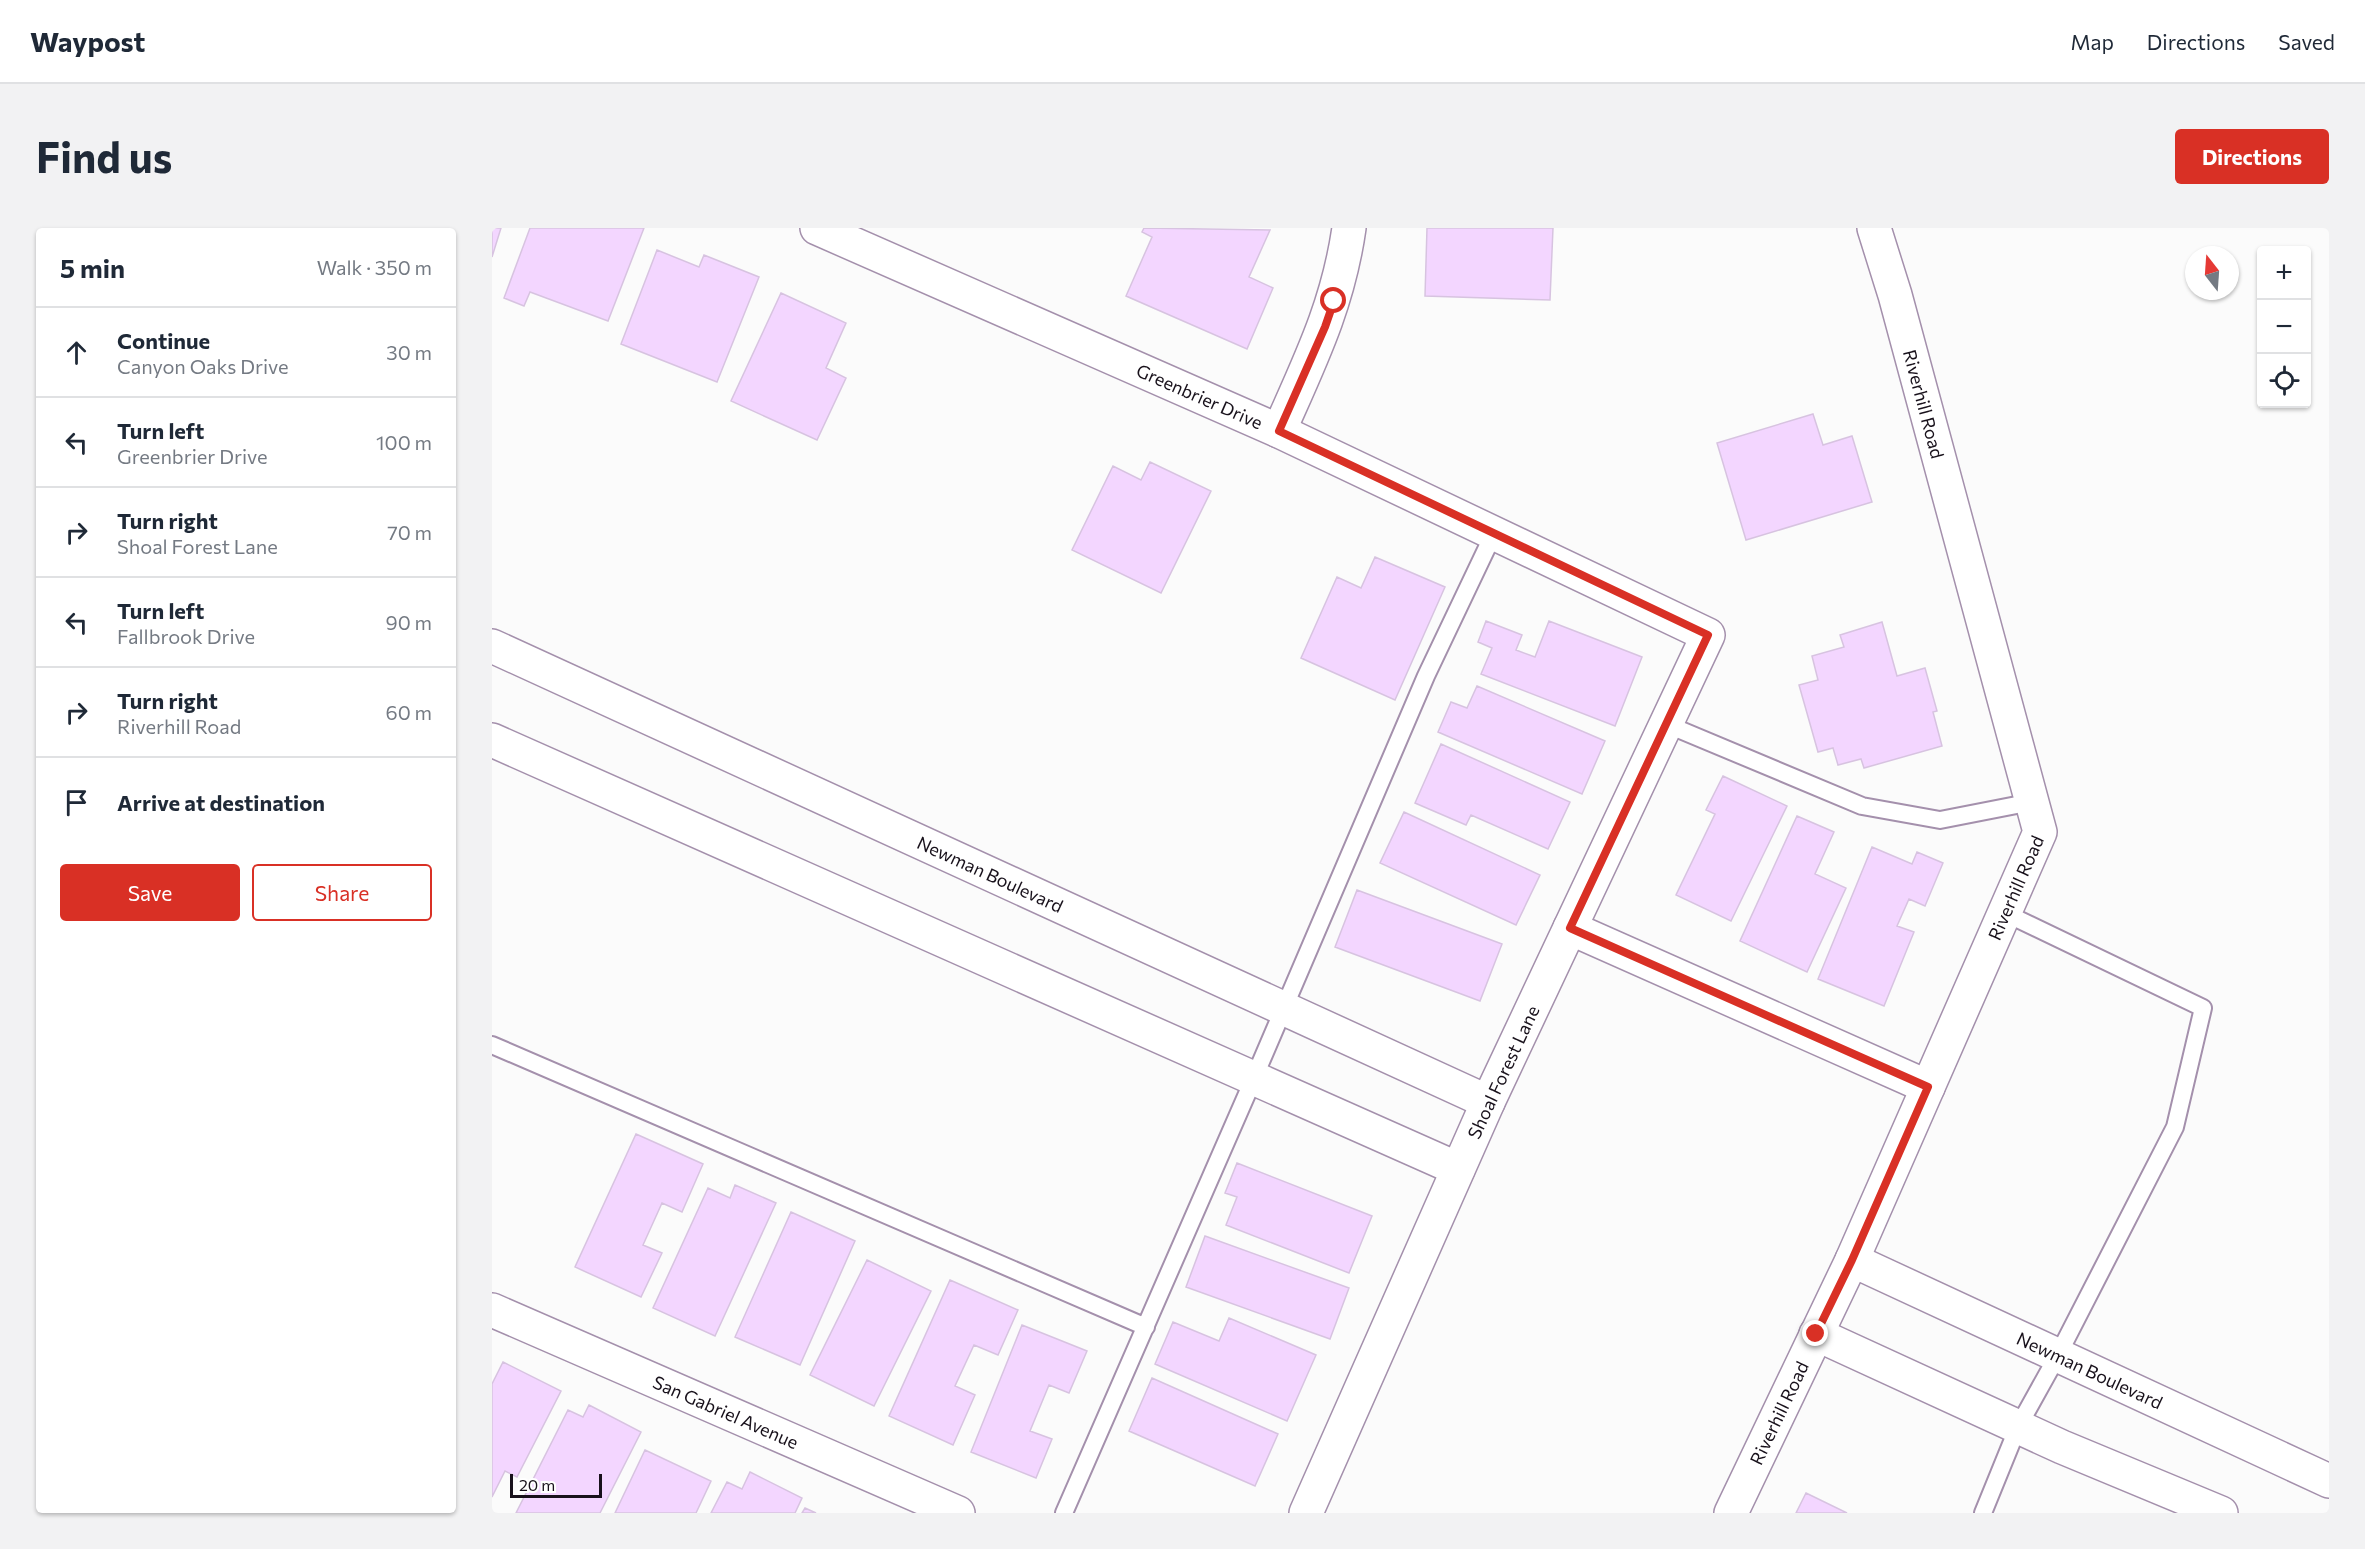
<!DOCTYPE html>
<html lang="en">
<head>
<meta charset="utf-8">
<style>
  :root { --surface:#fff; --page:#f2f2f3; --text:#1f2937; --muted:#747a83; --line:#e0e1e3; --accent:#d93025 }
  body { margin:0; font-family:Commissioner,sans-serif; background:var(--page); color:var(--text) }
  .controls { position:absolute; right:18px; top:18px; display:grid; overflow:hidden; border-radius:6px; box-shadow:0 2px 4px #0004 }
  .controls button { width:54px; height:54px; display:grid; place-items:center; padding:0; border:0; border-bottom:2px solid var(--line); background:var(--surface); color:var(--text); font:30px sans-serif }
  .compass { position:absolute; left:1693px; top:18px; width:54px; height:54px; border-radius:50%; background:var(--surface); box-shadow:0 2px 4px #0004; rotate:343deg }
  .scale { position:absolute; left:18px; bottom:15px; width:92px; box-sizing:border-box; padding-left:6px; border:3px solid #18111b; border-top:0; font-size:16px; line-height:21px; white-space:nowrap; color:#18111b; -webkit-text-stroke:4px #fff; paint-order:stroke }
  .stop { position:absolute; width:18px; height:18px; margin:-14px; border:4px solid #d93025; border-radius:50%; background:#fff }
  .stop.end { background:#d93025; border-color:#fff; box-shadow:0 2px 6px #0008 }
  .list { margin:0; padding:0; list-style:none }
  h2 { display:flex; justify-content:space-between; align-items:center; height:78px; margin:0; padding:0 24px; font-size:26px }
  h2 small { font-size:20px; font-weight:400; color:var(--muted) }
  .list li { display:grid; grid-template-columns:39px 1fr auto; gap:18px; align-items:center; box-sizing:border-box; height:90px; padding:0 24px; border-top:2px solid var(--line) }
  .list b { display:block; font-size:22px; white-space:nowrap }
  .list p { margin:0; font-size:20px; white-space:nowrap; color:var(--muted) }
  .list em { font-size:20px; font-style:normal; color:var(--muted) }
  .actions { display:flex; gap:12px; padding:18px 24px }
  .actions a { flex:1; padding:14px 0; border:2px solid var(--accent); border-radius:6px; text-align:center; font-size:21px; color:var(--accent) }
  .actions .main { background:var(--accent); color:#fff }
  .icon { flex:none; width:33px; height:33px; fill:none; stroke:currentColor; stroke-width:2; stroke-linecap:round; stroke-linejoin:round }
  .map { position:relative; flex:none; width:1837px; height:1285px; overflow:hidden; border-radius:6px }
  header { display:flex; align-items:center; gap:36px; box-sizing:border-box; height:84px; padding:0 30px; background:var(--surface); border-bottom:2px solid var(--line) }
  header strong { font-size:28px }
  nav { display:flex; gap:33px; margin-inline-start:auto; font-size:21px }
  .intro { display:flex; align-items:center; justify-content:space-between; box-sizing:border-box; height:144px; padding:0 36px }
  h1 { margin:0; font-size:42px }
  .button { padding:15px 27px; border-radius:6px; background:var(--accent); color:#fff; font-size:21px; font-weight:700 }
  main { display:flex; gap:36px; padding:0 36px }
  aside { flex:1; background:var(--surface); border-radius:6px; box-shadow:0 2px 4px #0004 }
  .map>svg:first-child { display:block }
</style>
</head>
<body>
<header>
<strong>Waypost</strong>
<nav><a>Map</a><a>Directions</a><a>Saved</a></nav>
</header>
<div class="intro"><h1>Find us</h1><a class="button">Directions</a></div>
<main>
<aside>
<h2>5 min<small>Walk · 350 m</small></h2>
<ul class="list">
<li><svg class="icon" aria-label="ahead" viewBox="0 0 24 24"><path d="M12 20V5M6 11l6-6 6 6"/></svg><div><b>Continue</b><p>Canyon Oaks Drive</p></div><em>30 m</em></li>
<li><svg class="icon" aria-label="left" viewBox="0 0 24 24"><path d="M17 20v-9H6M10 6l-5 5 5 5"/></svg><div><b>Turn left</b><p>Greenbrier Drive</p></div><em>100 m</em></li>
<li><svg class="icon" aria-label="right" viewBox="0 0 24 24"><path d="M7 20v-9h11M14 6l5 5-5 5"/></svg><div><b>Turn right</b><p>Shoal Forest Lane</p></div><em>70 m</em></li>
<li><svg class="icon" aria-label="left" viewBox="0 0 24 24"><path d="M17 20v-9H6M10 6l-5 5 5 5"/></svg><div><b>Turn left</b><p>Fallbrook Drive</p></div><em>90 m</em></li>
<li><svg class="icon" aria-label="right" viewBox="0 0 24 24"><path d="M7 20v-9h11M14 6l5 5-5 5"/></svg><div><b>Turn right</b><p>Riverhill Road</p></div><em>60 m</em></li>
<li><svg class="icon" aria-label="arrive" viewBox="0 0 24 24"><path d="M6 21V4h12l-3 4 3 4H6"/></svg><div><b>Arrive at destination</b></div></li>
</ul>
<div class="actions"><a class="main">Save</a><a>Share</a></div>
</aside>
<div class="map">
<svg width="1837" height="1285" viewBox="0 0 1837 1285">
  <rect width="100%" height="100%" fill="#fbfbfb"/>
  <path fill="#f3d6ff" stroke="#d7c3e0" stroke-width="1.5" d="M0,0H9L0,29Z
    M38,0H152L116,93L38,64L32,78L12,70Z
    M652,0L778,2L757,49L781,60L755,121L634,68L660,9L650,4Z
    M935,0H1061L1058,72L933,68Z
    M165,22L207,39L212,27L267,49L225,154L129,116Z
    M289,65L354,95L334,140L354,150L325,212L239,173Z
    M1321,186L1331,217L1360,208L1380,274L1254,312L1225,215Z
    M658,234L719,263L669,365L580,322L621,238L649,252Z
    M883,329L953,359L903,472L809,430L845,349L869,360Z
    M994,393L1030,407L1024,422L1043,429L1057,393L1150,429L1123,498L989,446L1000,420L986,414Z
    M1390,394L1405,448L1433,440L1445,483L1441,484L1450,518L1372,540L1369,531L1346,537L1341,520L1326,524L1307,457L1326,452L1320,428L1352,419L1348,407Z
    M985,458L1113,513L1090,566L946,504L959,474L975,480Z
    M949,516L1078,574L1056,621L979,587L974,597L923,575Z
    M1231,548L1295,578L1239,693L1184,667L1223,586L1214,582Z
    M912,584L1048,647L1024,697L888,635Z
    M1305,588L1342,604L1323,646L1354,660L1315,744L1248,713Z
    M1380,619L1420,636L1425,624L1451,635L1433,678L1417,671L1405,698L1422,704L1392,778L1326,751Z
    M865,662L1010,716L988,773L843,719Z
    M144,906L211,936L190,984L170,975L151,1017L170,1025L149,1069L83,1039Z
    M745,935L880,988L857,1045L734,997L745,969L733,965Z
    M243,957L284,975L223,1108L161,1080L216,960L238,970Z
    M299,984L363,1013L308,1137L243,1109Z
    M713,1008L857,1060L838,1111L694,1059Z
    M375,1032L439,1063L382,1178L318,1147Z
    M458,1052L526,1082L506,1127L482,1117L463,1158L483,1167L461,1217L397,1188Z
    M737,1090L824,1127L795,1193L663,1136L681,1094L727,1113Z
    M530,1097L595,1123L577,1165L557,1157L538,1203L560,1211L544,1250L479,1224Z
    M11,1134L69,1163L25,1249L13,1243L0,1269V1156Z
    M660,1150L786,1206L763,1258L637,1203Z
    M97,1177L149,1204L108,1285H24L76,1182L91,1189Z
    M153,1222L219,1253L204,1285H123Z
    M258,1244L310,1270L303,1285H219L235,1254L250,1261Z
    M1314,1265L1355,1285H1304Z
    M313,1280L324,1285H310Z"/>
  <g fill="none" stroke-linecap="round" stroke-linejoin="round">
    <g stroke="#a490ac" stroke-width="20">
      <path id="service" d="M1174,496L1370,578L1448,592L1540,574
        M0,817L654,1099
        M572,1285L762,850L934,448L1002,305
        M1491,1285L1526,1199L1566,1127L1683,899L1711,780L1513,685"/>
    </g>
    <g stroke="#a490ac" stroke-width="36">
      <g id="minor">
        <path id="s1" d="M325,0L787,203L1216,407L996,874L814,1285"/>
        <path d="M787,203C818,133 846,77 857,0"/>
        <path id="s2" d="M0,418L996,874"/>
        <path d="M0,512L966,941"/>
        <path d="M1078,700L1436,859"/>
        <path id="s3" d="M1360,1032L1837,1253"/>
        <path id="s4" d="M0,1082L466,1285"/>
        <path d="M1324,1106L1570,1219L1729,1285"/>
        <path id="s5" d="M1239,1285L1360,1032L1548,604L1403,67L1382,0"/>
      </g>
    </g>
    <use href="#service" stroke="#fff" stroke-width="16"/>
    <use href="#minor" stroke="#fff" stroke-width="33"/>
  </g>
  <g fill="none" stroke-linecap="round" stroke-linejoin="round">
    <path stroke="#d93025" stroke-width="8" d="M842,73L833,99L787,203L1216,407L1078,700L1436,859L1360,1032L1324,1106"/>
  </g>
  <g text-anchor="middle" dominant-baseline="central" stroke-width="6" stroke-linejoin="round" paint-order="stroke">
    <g font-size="18" fill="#18111b" stroke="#fff">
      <text stroke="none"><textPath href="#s1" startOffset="418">Greenbrier Drive</textPath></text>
      <text transform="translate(1432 176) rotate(75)">Riverhill Road</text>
      <text stroke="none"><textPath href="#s2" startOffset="548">Newman Boulevard</textPath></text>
      <text stroke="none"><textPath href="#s5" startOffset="687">Riverhill Road</textPath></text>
      <text transform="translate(1011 844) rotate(-65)">Shoal Forest Lane</text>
      <text stroke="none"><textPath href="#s3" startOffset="262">Newman Boulevard</textPath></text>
      <text stroke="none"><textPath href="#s4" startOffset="255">San Gabriel Avenue</textPath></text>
      <text stroke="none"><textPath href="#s5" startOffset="111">Riverhill Road</textPath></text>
    </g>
  </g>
</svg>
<div class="controls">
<button>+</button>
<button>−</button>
<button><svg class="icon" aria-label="locate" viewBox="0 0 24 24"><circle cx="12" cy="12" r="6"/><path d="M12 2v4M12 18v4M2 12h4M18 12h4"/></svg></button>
</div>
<svg class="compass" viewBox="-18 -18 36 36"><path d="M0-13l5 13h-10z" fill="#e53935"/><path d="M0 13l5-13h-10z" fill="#747a83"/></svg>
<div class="scale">20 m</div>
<div class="stop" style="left:842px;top:73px"></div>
<div class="stop end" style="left:1324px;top:1106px"></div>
</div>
</main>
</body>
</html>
